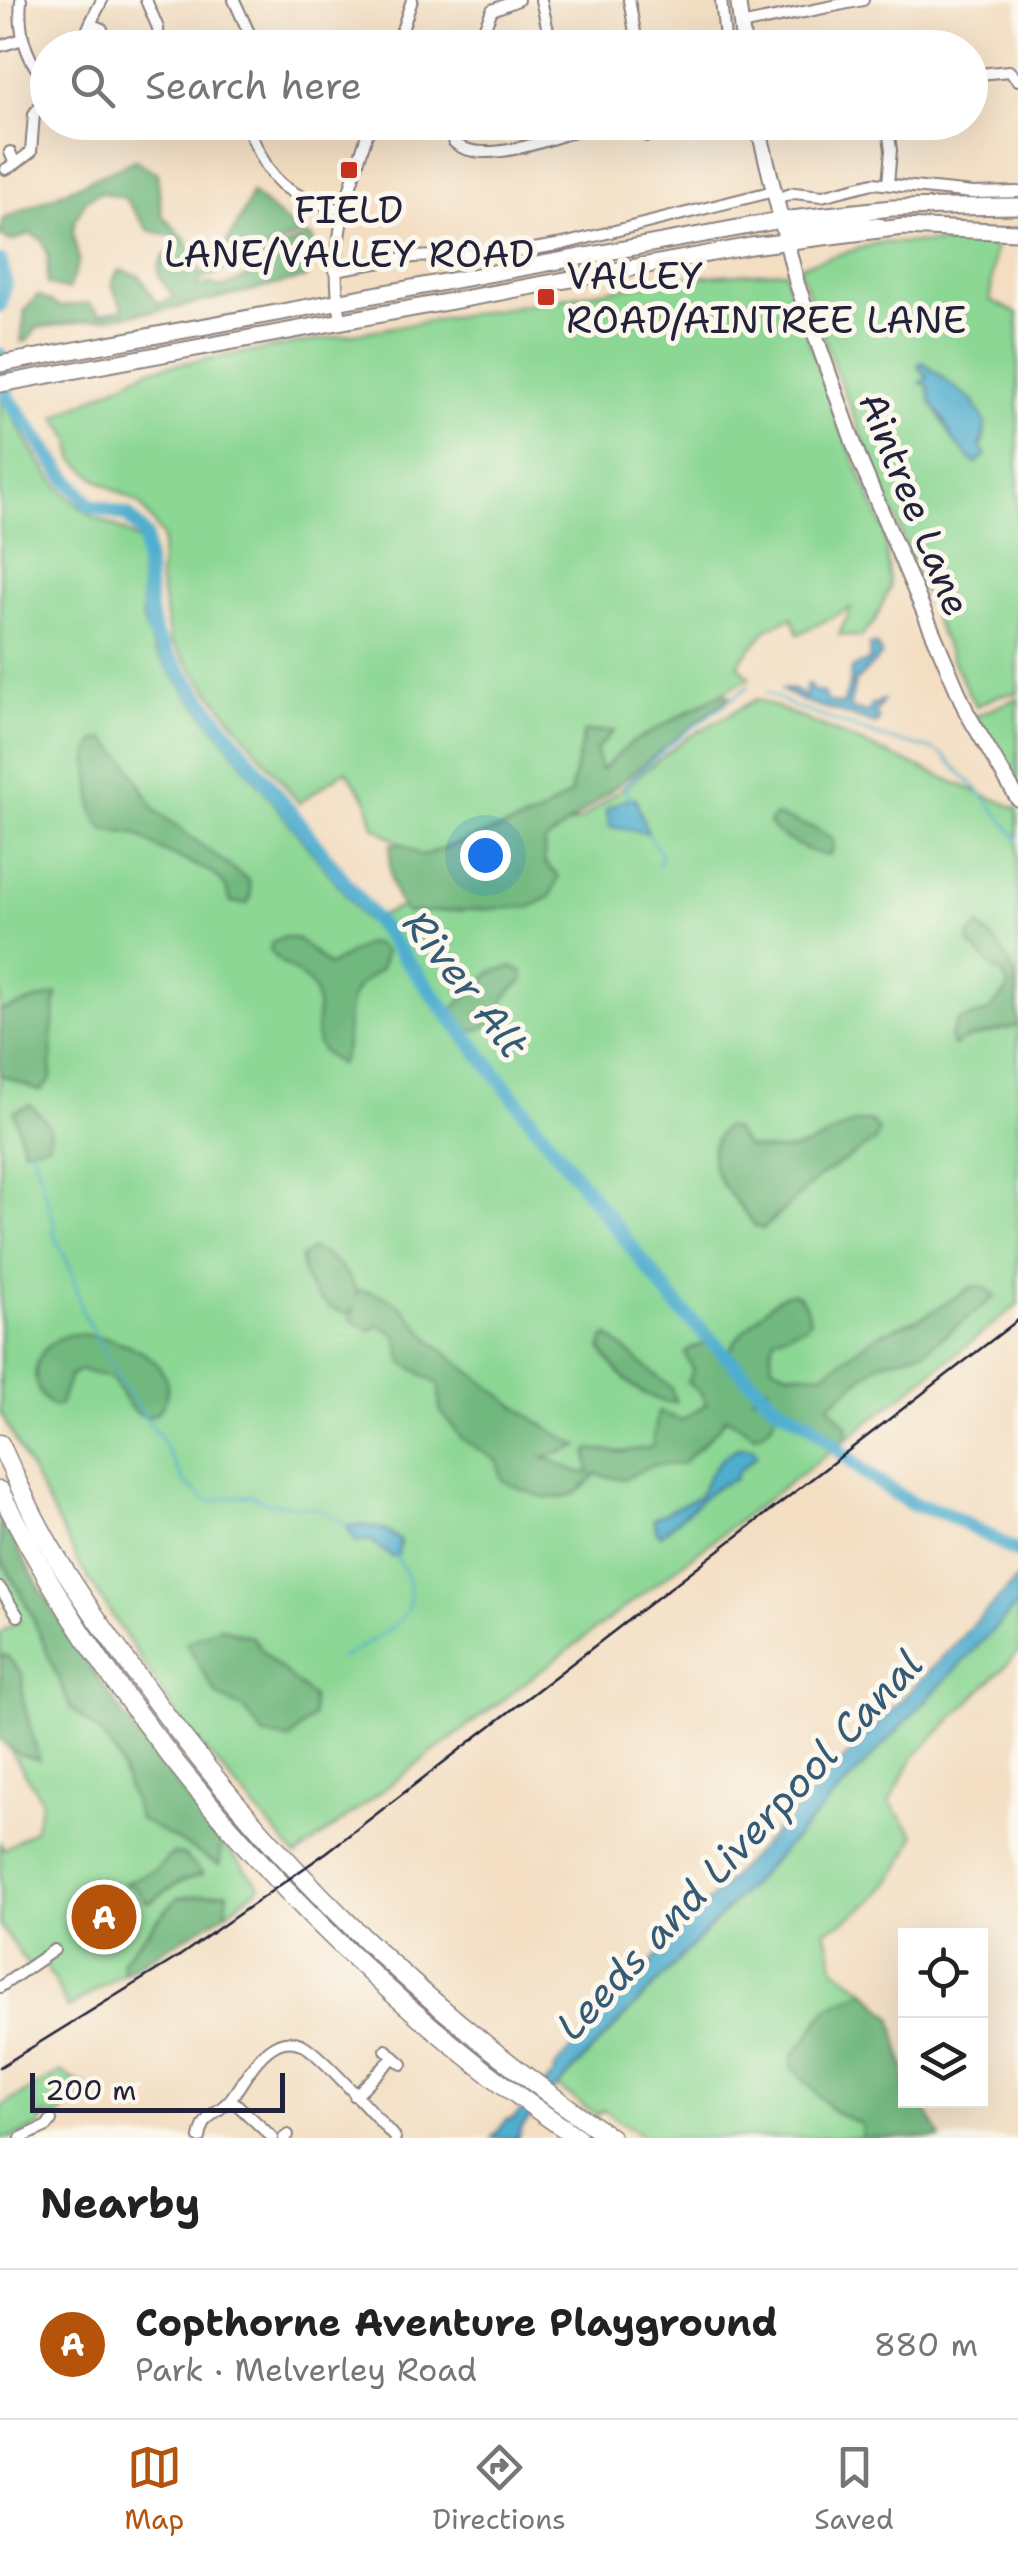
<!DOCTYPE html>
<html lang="en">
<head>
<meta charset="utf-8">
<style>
  :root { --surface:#fff; --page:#f6f6f6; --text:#222; --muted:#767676; --line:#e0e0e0; --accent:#b45309 }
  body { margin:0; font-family:"Shantell Sans",sans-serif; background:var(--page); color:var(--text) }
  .controls { position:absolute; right:30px; bottom:30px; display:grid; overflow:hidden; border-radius:0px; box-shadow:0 10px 40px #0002 }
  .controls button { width:90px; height:90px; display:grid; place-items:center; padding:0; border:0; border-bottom:2px solid var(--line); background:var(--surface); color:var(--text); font:50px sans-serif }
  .scale { position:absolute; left:30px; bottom:25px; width:255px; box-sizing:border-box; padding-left:10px; border:5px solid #22223b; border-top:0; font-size:28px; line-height:35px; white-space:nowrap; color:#22223b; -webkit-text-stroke:8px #fbf7ec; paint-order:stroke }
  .you { position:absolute; left:485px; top:855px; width:35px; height:35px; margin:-25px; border:8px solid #fff; border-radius:50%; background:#1a73e8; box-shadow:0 0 0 15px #1a73e833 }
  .badge { display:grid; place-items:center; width:65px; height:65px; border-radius:50%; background:var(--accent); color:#fff; font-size:32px; font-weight:700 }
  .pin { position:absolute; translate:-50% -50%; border:5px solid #fff; box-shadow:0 2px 10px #0006 }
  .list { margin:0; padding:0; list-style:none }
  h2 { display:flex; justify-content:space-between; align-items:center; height:130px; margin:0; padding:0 40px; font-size:42px }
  h2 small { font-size:32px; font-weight:400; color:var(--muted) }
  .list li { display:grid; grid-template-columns:65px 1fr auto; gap:30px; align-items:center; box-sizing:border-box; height:150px; padding:0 40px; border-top:2px solid var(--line) }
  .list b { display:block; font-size:38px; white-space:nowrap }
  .list p { margin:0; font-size:32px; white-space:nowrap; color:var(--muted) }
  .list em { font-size:32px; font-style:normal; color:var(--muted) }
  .icon { flex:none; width:55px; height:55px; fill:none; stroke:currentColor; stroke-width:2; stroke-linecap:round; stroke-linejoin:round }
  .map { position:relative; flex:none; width:1018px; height:2138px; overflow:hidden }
  .search { position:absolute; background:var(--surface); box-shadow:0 10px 40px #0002; left:30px; right:30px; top:30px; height:110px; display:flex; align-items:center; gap:25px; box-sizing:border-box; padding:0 35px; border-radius:55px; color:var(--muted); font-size:38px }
  .sheet { height:280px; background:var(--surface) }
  nav { display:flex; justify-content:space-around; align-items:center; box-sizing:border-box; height:140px; border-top:2px solid var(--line); background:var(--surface); font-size:28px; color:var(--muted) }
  nav a { display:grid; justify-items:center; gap:5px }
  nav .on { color:var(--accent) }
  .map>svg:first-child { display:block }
</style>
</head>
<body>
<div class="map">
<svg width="1018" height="2138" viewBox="0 0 1018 2138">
  <rect width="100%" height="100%" fill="#fbf7ec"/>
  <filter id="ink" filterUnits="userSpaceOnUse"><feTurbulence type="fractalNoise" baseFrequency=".01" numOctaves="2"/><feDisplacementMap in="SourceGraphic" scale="20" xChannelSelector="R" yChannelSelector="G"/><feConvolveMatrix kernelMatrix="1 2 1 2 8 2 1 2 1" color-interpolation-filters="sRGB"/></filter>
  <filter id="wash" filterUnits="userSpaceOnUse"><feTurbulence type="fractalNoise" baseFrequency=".0048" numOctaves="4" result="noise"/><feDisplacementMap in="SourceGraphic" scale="40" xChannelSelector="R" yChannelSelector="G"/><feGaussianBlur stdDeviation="2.25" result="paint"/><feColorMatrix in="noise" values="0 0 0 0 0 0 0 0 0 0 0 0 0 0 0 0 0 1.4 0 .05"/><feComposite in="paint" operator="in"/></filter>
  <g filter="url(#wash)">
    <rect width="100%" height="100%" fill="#f3dec2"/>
    <path fill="#8cd794" stroke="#577c68" stroke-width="2.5" fill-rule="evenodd" d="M991,242L995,249L990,300L1018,314V693L1000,695L976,706C941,645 918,576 892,510C859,429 825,349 799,266L878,243ZM925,363L952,388L973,401L986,424L980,458L975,463C961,444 943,428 934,404C929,391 930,377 920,369Z
      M785,271L835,415L884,529L890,587L874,622L861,637L839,635L851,608L798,634L792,617L767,629L738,664L750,678C697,706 645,731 600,771L596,750L584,732L570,794L535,817L421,856L374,827L367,800L346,770L299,803L170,641L159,577L163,537L139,503L99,481L74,459L71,440L56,417L150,369L679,278Z
      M0,397H3C22,435 55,494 93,516C110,525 125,529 140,543L142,619L155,652L366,921L404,906L531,839L581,820L685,739L757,699L1018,809V1305L839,1445L296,1856L182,1723L82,1569L0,1412Z
      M1018,698V792L975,716Z
      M0,1557L32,1616L70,1707L100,1733L116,1754L139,1819L219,1865L221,1842L261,1886L226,1913L227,1892L177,1898L122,1960L124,1973L68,2008L42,1959L29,1967L0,1926V1843L4,1849L34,1830L42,1800L9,1748L38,1759L22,1700V1674L7,1657L0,1656V1633L20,1620L0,1586ZM173,1853L202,1875L181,1881L149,1903L135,1888L125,1884L156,1870Z
      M1018,1604V1653L914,1757L889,1802L915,1835C898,1880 870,1911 825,1930L835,1968L865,1990C854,1999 838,2000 828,2009C817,2017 810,2041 793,2055L831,2110L861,2124L862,2138H646L603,2110L597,2116L558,2087Z
      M61,2072L85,2086L58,2117L43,2115L39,2127L11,2138H0V2107Z"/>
    <path fill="#71b87e" stroke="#4a6d5c" stroke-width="2.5" d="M135,160L157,173L162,215L186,240L200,274C216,268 247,210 251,193C264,202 292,230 303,233L197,282L199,287L210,283L222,288L258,272L262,258L307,236L312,238L321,256L305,278L176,308L37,328L27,341L21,342L25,310L38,295L60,307L88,303L101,314L124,309C119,296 104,286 120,270L140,276L157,304L174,297C155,272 152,270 174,245L173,236L148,230L125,198L100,192L86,200L74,222L73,235L79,261L68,290L47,284L48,256L42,240L30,234C17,237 13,246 0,235L3,219Z
      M723,693L730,696L544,843L545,863L559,877L550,897L531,907L406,913C390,890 388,872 391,844H402L422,856L535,817L570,794L584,732L614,731L596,750L601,770L631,743Z
      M106,739L128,763L155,810L249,881L251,897L247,904L231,902L225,886L213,873L163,851L135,834L106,831L99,824L93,810L88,753L96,741Z
      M776,816L814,828L832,838L834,846L829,856C813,854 776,837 769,823Z
      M979,926C1016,957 1018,981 1018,1026L966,1039L953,1046L950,1036L957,1021L988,1012L1009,989L1003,973L996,971L969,943V936Z
      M285,937L298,939L329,966L367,943L377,945L385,952L381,968C375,974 367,978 361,984C338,1006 354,1039 340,1064C302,1046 324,1024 315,994C310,975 282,969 270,950L272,942Z
      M512,967L523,972L524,980C518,986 510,990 506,997C495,1016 491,1033 465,1031L450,1012L493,971Z
      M57,994L52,1031L51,1080L40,1091L0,1075V1011Z
      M30,1105C43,1117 54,1125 48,1144L23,1149L14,1111Z
      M870,1121L879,1130L875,1141L819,1177L763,1229L755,1226C736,1196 690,1166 724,1127L733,1129L747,1147C764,1150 787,1152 803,1147C827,1140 844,1122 870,1121Z
      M312,1249C332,1256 351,1274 357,1295L359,1290C412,1297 408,1324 445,1352C489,1386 529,1420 579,1446L544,1458C559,1461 575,1474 589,1473L587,1453L591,1449L621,1452L652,1447L658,1412L682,1420L706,1404L700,1392L687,1382L693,1370L685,1354L690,1348L708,1343L757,1392L752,1397L757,1394L776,1413C772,1425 767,1432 755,1435L726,1417L718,1429L682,1464L652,1465L623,1480L595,1474C571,1512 534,1497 502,1480L497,1461L462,1439L440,1410L439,1385L403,1362L396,1335L378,1325L371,1331L351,1320L354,1308L348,1314C321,1308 301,1285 301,1257Z
      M983,1286L996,1296L924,1351L880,1363L829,1405L848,1427L846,1438L839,1445C817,1423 782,1411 766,1389L770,1385L764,1388L730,1351C736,1337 745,1330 756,1319C777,1297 799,1273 810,1321L805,1326L775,1337L771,1351L772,1365L788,1372L823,1374L879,1334L923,1317L972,1287Z
      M75,1334C104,1335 152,1346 165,1377C173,1396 157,1429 134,1411C124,1403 120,1388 111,1378L80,1370L70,1376L60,1405L54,1407C19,1386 37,1337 75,1334Z
      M609,1336L671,1388L676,1402C643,1403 617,1374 601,1349L604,1338Z
      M0,1514C59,1634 139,1738 221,1842L220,1865L139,1819L116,1754L100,1733L70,1707L28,1606L0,1556Z
      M219,1627L252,1637C269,1663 291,1676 312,1697L313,1716L290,1739L265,1736L245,1710L217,1695L186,1643Z
      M0,1656H7L22,1674L23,1700L39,1760L19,1754L0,1741Z
      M173,1853L185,1856L203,1874L181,1881L148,1903L136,1888L124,1883L156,1870Z
      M228,1892L226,1913L124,1973L122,1961L177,1898Z
      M865,1990L892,2017L905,2071L906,2100L921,2101L941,2138H862L861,2124L832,2110L791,2066L793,2055C810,2041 817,2017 828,2009C838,2000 854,1999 865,1990Z"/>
    <path fill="#50aecf" stroke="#396885" stroke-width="2.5" d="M922,362L973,401L986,424L980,447L986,455L975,464L952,439L944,420L931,402L928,385L920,383L928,377L917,365Z
      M869,645H878L881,656L855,682L849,708L868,713L872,705L883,700L875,714L879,719L876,724L800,700L780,689L794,690L806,697V685L809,684L812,690L823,693L828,702L843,705L851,680L850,673L853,668L870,660Z
      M627,798H635L648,833L610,827L606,809Z
      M740,1447L753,1448L757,1455L738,1472L735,1479L714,1488L661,1535L657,1532L653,1519L699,1496C709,1474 717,1457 740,1447Z
      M350,1525C369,1525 385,1527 400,1541L398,1555L392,1557L370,1540L356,1542L347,1528Z
      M1018,1578V1604L563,2081L522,2127L518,2138H492L507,2120L513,2119L554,2074L555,2068L678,1933Z"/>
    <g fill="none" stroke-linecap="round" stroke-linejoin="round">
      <path stroke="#50aecf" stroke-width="2.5" d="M766,692L797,708L888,739L931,749L943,755L984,796L1018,840
        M629,798L624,785L673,742L749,686
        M647,834L661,853L658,866
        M31,1147L54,1222V1235L72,1272L82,1311L123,1386L160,1437L184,1482L207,1501L251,1495L268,1503L318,1508L348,1526
        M340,1659C386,1630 436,1618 395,1554"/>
      <path stroke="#50aecf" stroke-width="15" d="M0,261L5,282L0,305
        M0,355L8,398L63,474L90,505L128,516L145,536L149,608L154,633L167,655L680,1309L773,1403L810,1424L865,1473L912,1504L945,1513L1018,1552"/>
    </g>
  </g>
  <g filter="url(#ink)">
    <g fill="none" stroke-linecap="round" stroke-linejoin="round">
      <g stroke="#8a807e" stroke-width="14">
        <path id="street" d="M21,0C18,31 26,60 48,83
          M146,0L158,28L159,48
          M234,0L256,48
          M541,0L552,48
          M629,0L638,48
          M721,0L726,48
          M90,24L102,0
          M740,25L863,0
          M86,33L90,24L102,29
          M0,46L23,39
          M396,48L412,0
          M476,48L492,10L518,0
          M970,75L1009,71L1018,80
          M245,122C274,186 277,191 344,211
          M450,122L453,141C480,170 566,134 599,122
          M887,122L891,150L888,184
          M647,136L654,134L652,122
          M15,164L31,152L34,114L48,93
          M6,169L15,164L10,152
          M776,199L794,193L822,196L873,183L973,193L1018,192
          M334,270L413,257L510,253L563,244L774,191
          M341,320C327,243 348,195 371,122
          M0,1588L18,1616
          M0,1987L54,1950
          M386,2050L402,2064
          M355,2096L394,2057
          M231,2099L273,2138
          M21,2138L47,2126L51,2120
          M200,2138C205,2110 219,2115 232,2097C245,2079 257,2054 278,2044C285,2041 294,2041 301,2044C317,2050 380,2121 395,2138
          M284,2138L288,2135"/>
      </g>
      <g stroke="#8a807e" stroke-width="18">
        <path id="secondary" d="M738,0L744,48
          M757,122L797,284L860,461L967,713L1018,799
          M781,221L787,227L797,230L852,224L881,226"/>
      </g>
      <g stroke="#8a807e" stroke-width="19">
        <path id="primary" d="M0,364L781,220L892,208L1018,206
          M0,384L751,246L903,227L1018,232"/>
      </g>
      <g stroke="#8a807e" stroke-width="21">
        <path id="highway" d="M0,1444C13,1471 25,1500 39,1526C66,1577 102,1626 135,1673C270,1862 420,2006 611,2138
          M0,1491C127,1742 345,1981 578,2138"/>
      </g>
      <use href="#street" stroke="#fff" stroke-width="10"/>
      <use href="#secondary" stroke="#fff" stroke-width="14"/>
      <use href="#primary" stroke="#fff" stroke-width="15"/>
      <use href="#highway" stroke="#fff" stroke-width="18"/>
      <path stroke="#22223b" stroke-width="2.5" d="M0,2067L178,1957L327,1852L1018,1320"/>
    </g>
  </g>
  <g fill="#c8321e" stroke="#fbf7ec" stroke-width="4">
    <rect x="339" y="160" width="20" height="20" rx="5"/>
    <rect x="536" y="287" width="20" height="20" rx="5"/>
  </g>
  <g text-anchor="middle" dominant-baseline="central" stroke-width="10" stroke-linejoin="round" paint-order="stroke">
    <g font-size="38" fill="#22223b" stroke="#fbf7ec">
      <text x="349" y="209">FIELD<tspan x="349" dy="44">LANE/VALLEY ROAD</tspan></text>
      <text x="566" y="275" text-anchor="start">VALLEY<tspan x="566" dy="44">ROAD/AINTREE LANE</tspan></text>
    </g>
    <g font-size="38" fill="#22223b" stroke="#fbf7ec">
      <text transform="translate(915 504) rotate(68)">Aintree Lane</text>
    </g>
    <g font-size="40" font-style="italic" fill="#345a76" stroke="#fbf7ec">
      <text transform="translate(466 984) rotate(52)">River Alt</text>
      <text transform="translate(739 1845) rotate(-47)">Leeds and Liverpool Canal</text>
    </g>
  </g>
</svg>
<div class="controls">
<button><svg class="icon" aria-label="locate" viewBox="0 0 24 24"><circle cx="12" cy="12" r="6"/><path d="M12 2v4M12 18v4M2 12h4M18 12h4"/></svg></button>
<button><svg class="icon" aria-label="layers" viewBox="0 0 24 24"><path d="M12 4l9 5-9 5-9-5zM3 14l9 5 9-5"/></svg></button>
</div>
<div class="scale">200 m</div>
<div class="you"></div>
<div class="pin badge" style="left:104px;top:1917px">A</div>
<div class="search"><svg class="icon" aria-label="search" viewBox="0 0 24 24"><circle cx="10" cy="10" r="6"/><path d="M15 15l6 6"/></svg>Search here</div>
</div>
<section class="sheet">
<h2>Nearby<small></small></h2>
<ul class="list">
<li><span class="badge">A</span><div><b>Copthorne Aventure Playground</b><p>Park · Melverley Road</p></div><em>880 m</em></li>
</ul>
</section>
<nav>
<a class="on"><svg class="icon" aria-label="map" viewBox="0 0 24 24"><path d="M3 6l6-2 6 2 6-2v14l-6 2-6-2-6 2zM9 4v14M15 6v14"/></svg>Map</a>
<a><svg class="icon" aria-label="directions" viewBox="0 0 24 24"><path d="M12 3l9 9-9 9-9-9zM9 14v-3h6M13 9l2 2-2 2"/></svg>Directions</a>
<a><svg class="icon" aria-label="saved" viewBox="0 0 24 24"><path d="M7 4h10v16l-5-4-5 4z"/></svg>Saved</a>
</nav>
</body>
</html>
